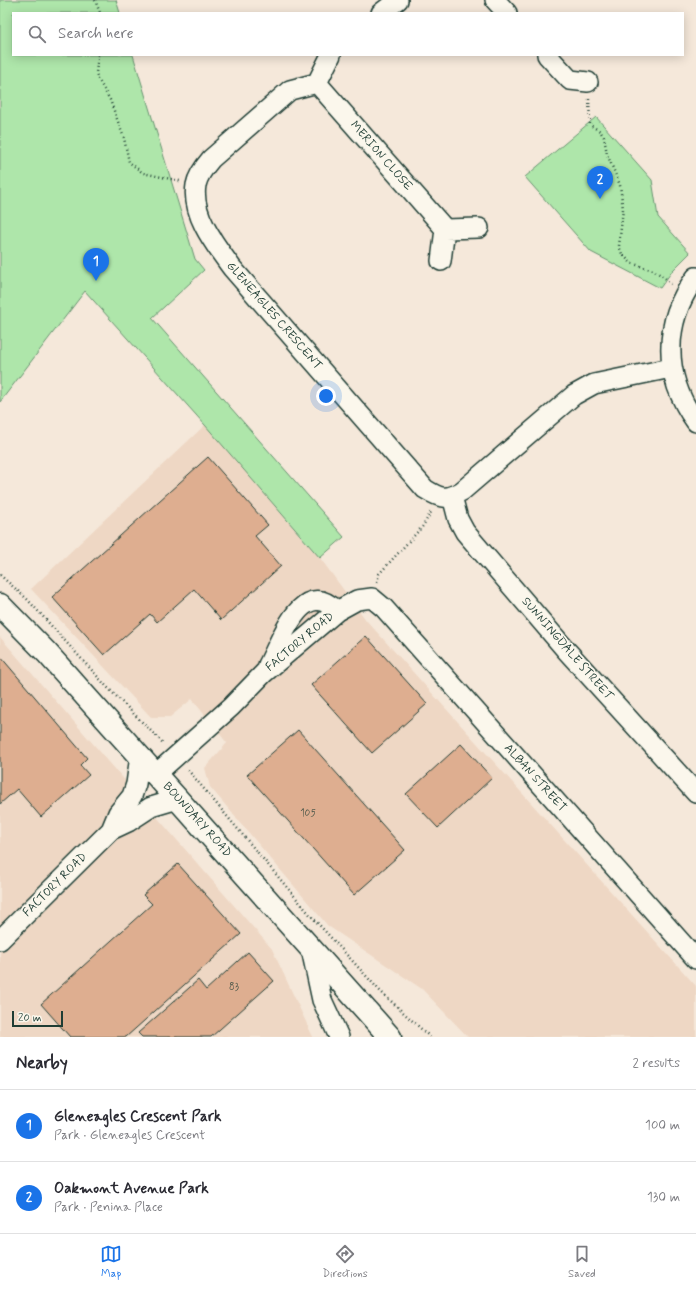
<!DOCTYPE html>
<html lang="en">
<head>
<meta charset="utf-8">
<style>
  :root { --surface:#fff; --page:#f7f7f7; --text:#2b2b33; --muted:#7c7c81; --line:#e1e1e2; --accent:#1a73e8 }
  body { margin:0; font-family:Mynerve,sans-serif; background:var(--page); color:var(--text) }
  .scale { position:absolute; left:12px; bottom:10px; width:51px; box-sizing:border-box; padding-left:4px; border:2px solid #1f3d34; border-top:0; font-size:11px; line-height:14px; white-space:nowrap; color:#1f3d34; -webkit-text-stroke:3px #fbf7ec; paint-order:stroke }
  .you { position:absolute; left:326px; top:396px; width:14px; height:14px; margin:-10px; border:3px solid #fff; border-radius:50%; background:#1a73e8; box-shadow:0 0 0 6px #1a73e833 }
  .badge { display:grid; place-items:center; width:26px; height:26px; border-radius:50%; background:var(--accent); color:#fff; font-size:13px; font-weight:700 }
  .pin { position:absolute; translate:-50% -33px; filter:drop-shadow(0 1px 2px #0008) }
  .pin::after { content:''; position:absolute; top:21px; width:14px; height:12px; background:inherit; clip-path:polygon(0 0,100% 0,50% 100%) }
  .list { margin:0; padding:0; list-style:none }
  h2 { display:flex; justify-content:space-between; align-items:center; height:52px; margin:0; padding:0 16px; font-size:17px }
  h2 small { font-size:13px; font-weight:400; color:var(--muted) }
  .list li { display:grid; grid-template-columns:26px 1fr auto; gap:12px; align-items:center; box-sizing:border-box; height:72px; padding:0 16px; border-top:1px solid var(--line) }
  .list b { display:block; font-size:15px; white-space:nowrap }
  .list p { margin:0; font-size:13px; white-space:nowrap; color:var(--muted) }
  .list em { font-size:13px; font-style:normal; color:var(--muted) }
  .icon { flex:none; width:22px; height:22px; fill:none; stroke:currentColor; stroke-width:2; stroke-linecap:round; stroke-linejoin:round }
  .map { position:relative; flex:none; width:696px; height:1037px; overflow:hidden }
  .search { position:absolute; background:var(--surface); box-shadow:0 2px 10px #0003; left:12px; right:12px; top:12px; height:44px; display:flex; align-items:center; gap:10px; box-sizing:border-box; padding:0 14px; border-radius:0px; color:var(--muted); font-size:15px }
  .sheet { height:196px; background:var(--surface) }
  nav { display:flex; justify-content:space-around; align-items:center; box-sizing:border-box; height:56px; border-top:1px solid var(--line); background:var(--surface); font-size:11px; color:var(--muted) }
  nav a { display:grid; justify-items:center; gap:2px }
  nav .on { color:var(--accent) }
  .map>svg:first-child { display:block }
</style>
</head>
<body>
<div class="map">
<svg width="696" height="1037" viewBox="0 0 696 1037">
  <rect width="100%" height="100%" fill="#f5e8da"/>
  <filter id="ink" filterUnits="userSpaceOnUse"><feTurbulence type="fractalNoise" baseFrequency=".025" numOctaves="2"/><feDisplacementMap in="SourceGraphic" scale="8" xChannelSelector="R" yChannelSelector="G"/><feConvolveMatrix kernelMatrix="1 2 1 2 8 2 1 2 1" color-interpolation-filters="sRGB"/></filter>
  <g filter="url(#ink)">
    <path fill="#eed7c4" d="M205,425L320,558L366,620L696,986V1037H468L422,989L328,926L210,787L205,768L227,743L192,699L170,717H151L31,589Z
      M0,637L272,949L313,1037H0Z"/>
    <path fill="#aee6aa" stroke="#66926f" d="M0,0H116L120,13H13V55H133L195,259L204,270L152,318L344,537L320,558L205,425L85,291L0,402Z
      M596,117L652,180L658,217L690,253L673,270L660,288L591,252L525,177Z"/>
    <path fill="#deae90" stroke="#1f3d34" d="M208,457L268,525L255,536L281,566L221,620L194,589L157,622L150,614L104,655L52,597Z
      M366,636L427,704L372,753L311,685Z
      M0,656L87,758L80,765L89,775L41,817L17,789L0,804Z
      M298,730L405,850L354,895L247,775Z
      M461,744L492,778L438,828L406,794Z
      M178,864L241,934L126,1037H70L41,1004L152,904L143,895Z
      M248,952L274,981L211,1037H142L138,1033L198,980L206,990Z"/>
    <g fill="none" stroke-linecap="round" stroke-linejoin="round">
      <g stroke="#1f3d34" stroke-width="22">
        <path id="minor" d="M495,0L507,13
          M381,13L398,0
          M331,55L317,83L290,90L211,159C205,166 198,175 196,185C191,215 216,246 232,268L425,489C441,499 446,500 462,491L574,395L594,384L671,368
          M547,55L570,80L588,82
          M317,83L445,229
          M441,261L445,229L479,228
          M696,277C662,322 663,377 696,422
          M452,496L458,519L465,532L566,650L696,793
          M268,665C281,641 302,575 337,611
          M156,774L231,707L264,673L337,611L357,600L372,598L384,608L696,959
          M111,830L118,813L132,796L136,784L140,756
          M0,940L111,830L128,822L151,807L178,799
          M311,949L322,1000L339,1037"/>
      </g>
      <g stroke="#1f3d34" stroke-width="25">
        <path id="major" d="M0,605L47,653L390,1037"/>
      </g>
      <path stroke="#1f3d34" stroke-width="2.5" stroke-dasharray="1 3" stroke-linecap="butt" d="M95,0L100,13
        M98,55L96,73L98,79L110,100L124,138L129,162L143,173L180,181
        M589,99L590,125L600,131L604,137L607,154L620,185L623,209L619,246L622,254L631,263L653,270L664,277L671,284
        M0,575L27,599L107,687L164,744
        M377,582L379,574L423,526L431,512
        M188,770L312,917L380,991L430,1037"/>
      <use href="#minor" stroke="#fbf7ec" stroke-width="19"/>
      <use href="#major" stroke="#fbf7ec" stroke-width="22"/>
    </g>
  </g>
  <g text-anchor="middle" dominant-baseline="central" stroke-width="3" stroke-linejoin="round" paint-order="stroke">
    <g font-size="10" fill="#4f594b">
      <text x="308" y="813">105</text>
      <text x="234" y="987">83</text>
    </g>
    <g font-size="12" fill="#1f3d34" stroke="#fbf7ec">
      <text transform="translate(381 156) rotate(49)">MERION CLOSE</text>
      <text transform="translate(274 316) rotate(49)">GLENEAGLES CRESCENT</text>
      <text transform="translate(300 642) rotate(-40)">FACTORY ROAD</text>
      <text transform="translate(567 649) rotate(49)">SUNNINGDALE STREET</text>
      <text transform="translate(535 778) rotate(48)">ALBAN STREET</text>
      <text transform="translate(197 820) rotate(48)">BOUNDARY ROAD</text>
      <text transform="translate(55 885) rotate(-45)">FACTORY ROAD</text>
    </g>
  </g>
</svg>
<div class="scale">20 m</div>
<div class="you"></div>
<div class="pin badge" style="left:96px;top:281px">1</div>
<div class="pin badge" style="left:600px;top:199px">2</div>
<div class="search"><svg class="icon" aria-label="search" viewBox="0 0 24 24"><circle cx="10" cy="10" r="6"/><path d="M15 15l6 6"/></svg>Search here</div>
</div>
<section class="sheet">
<h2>Nearby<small>2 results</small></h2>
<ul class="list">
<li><span class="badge">1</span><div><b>Gleneagles Crescent Park</b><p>Park · Gleneagles Crescent</p></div><em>100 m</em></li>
<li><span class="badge">2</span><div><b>Oakmont Avenue Park</b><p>Park · Penina Place</p></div><em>130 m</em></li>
</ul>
</section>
<nav>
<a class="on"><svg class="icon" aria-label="map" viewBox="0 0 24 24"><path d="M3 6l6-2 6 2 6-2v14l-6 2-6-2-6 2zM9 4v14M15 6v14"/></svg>Map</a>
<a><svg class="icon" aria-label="directions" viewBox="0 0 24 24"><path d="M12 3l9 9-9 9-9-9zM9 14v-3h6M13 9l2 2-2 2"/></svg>Directions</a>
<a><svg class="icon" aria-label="saved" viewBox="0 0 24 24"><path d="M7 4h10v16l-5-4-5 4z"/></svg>Saved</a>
</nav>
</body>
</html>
